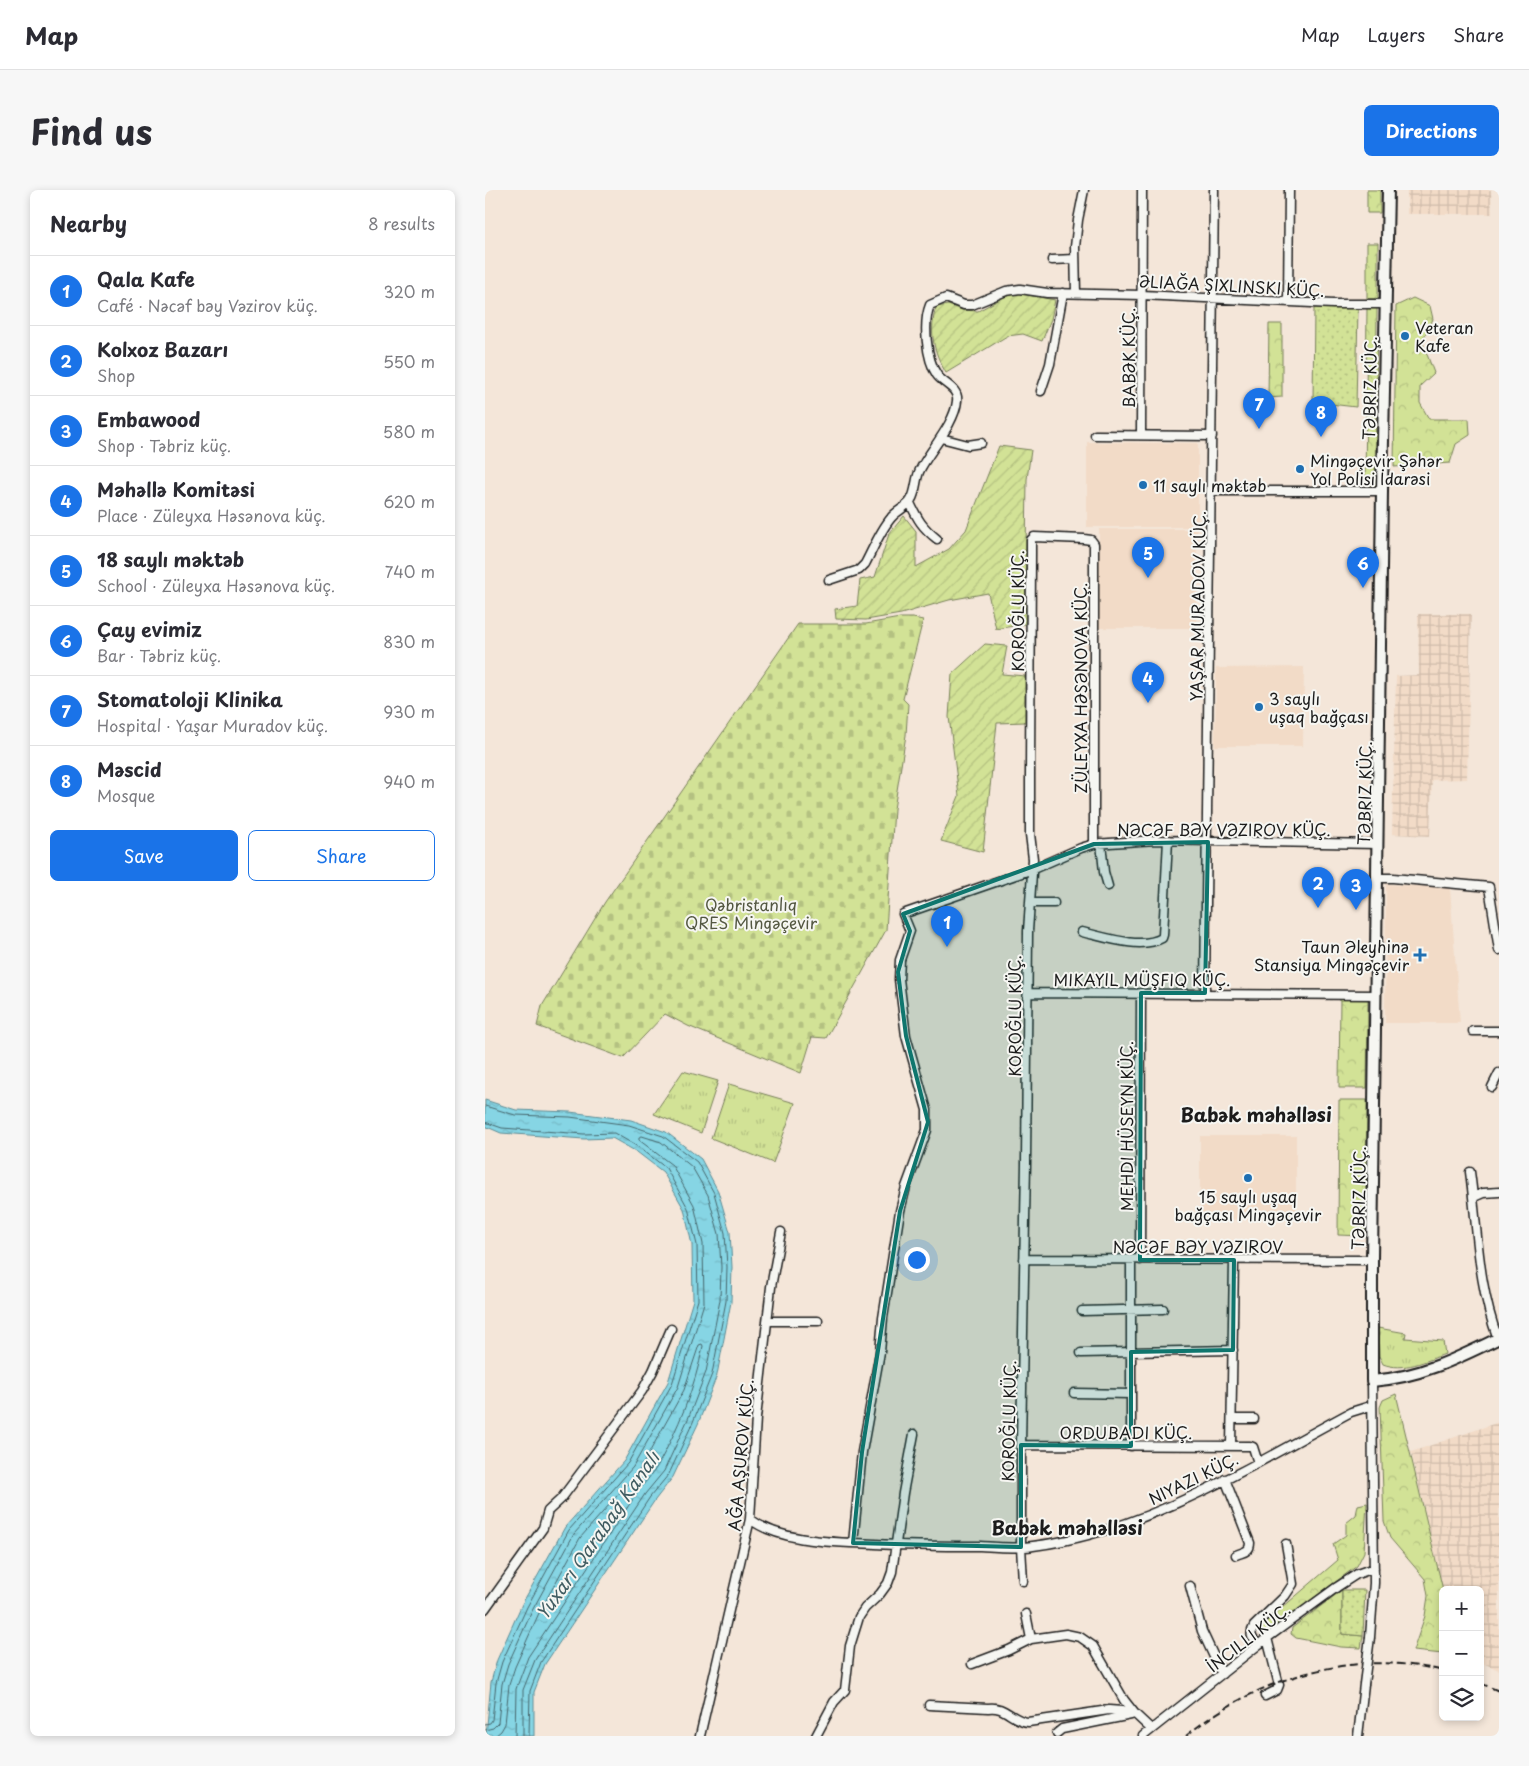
<!DOCTYPE html>
<html lang="en">
<head>
<meta charset="utf-8">
<style>
  :root { --surface:#fff; --page:#f7f7f7; --text:#2b2b33; --muted:#7c7c81; --line:#e1e1e2; --accent:#1a73e8 }
  body { margin:0; font-family:"Playpen Sans",sans-serif; background:var(--page); color:var(--text) }
  .controls { position:absolute; right:15px; bottom:15px; display:grid; overflow:hidden; border-radius:8px; box-shadow:0 2px 8px #0003 }
  .controls button { width:45px; height:45px; display:grid; place-items:center; padding:0; border:0; border-bottom:1px solid var(--line); background:var(--surface); color:var(--text); font:25px sans-serif }
  .you { position:absolute; left:431px; top:1069px; width:18px; height:18px; margin:-12px; border:4px solid #fff; border-radius:50%; background:#1a73e8; box-shadow:0 0 0 8px #1a73e833 }
  .badge { display:grid; place-items:center; width:32px; height:32px; border-radius:50%; background:var(--accent); color:#fff; font-size:16px; font-weight:700 }
  .pin { position:absolute; translate:-50% -41px; filter:drop-shadow(0 1px 2px #0008) }
  .pin::after { content:''; position:absolute; top:26px; width:18px; height:15px; background:inherit; clip-path:polygon(0 0,100% 0,50% 100%) }
  .list { margin:0; padding:0; list-style:none }
  h2 { display:flex; justify-content:space-between; align-items:center; height:65px; margin:0; padding:0 20px; font-size:21px }
  h2 small { font-size:16px; font-weight:400; color:var(--muted) }
  .list li { display:grid; grid-template-columns:32px 1fr auto; gap:15px; align-items:center; box-sizing:border-box; height:70px; padding:0 20px; border-top:1px solid var(--line) }
  .list b { display:block; font-size:19px; white-space:nowrap }
  .list p { margin:0; font-size:16px; white-space:nowrap; color:var(--muted) }
  .list em { font-size:16px; font-style:normal; color:var(--muted) }
  .actions { display:flex; gap:10px; padding:15px 20px }
  .actions a { flex:1; padding:11px 0; border:1px solid var(--accent); border-radius:8px; text-align:center; font-size:18px; color:var(--accent) }
  .actions .main { background:var(--accent); color:#fff }
  .icon { flex:none; width:28px; height:28px; fill:none; stroke:currentColor; stroke-width:2; stroke-linecap:round; stroke-linejoin:round }
  .map { position:relative; flex:none; width:1014px; height:1546px; overflow:hidden; border-radius:8px }
  header { display:flex; align-items:center; gap:30px; box-sizing:border-box; height:70px; padding:0 25px; background:var(--surface); border-bottom:1px solid var(--line) }
  header strong { font-size:24px }
  nav { display:flex; gap:28px; margin-inline-start:auto; font-size:18px }
  .intro { display:flex; align-items:center; justify-content:space-between; box-sizing:border-box; height:120px; padding:0 30px }
  h1 { margin:0; font-size:35px }
  .button { padding:12px 22px; border-radius:8px; background:var(--accent); color:#fff; font-size:18px; font-weight:700 }
  main { display:flex; gap:30px; padding:0 30px }
  aside { flex:1; background:var(--surface); border-radius:8px; box-shadow:0 2px 8px #0003 }
  .map>svg:first-child { display:block }
</style>
</head>
<body>
<header>
<strong>Map</strong>
<nav><a>Map</a><a>Layers</a><a>Share</a></nav>
</header>
<div class="intro"><h1>Find us</h1><a class="button">Directions</a></div>
<main>
<aside>
<h2>Nearby<small>8 results</small></h2>
<ul class="list">
<li><span class="badge">1</span><div><b>Qala Kafe</b><p>Café · Nəcəf bəy Vəzirov küç.</p></div><em>320 m</em></li>
<li><span class="badge">2</span><div><b>Kolxoz Bazarı</b><p>Shop</p></div><em>550 m</em></li>
<li><span class="badge">3</span><div><b>Embawood</b><p>Shop · Təbriz küç.</p></div><em>580 m</em></li>
<li><span class="badge">4</span><div><b>Məhəllə Komitəsi</b><p>Place · Züleyxa Həsənova küç.</p></div><em>620 m</em></li>
<li><span class="badge">5</span><div><b>18 saylı məktəb</b><p>School · Züleyxa Həsənova küç.</p></div><em>740 m</em></li>
<li><span class="badge">6</span><div><b>Çay evimiz</b><p>Bar · Təbriz küç.</p></div><em>830 m</em></li>
<li><span class="badge">7</span><div><b>Stomatoloji Klinika</b><p>Hospital · Yaşar Muradov küç.</p></div><em>930 m</em></li>
<li><span class="badge">8</span><div><b>Məscid</b><p>Mosque</p></div><em>940 m</em></li>
</ul>
<div class="actions"><a class="main">Save</a><a>Share</a></div>
</aside>
<div class="map">
<svg width="1014" height="1546" viewBox="0 0 1014 1546">
  <defs>
    <pattern id="industrial-grid" width="8" height="8" patternUnits="userSpaceOnUse" patternTransform="scale(1.25)"><rect width="8" height="8" fill="#f2dbc7"/><path d="M0 4h8M4 0v8" fill="none" stroke="#cfbbaa"/></pattern>
    <pattern id="grass-tufts" width="24" height="20" patternUnits="userSpaceOnUse" patternTransform="scale(1.25)"><rect width="24" height="20" fill="#d2e296"/><path d="M3 7l-1-3M5 7V3M7 7l1-3M15 17l-1-3M17 17v-4M19 17l1-3" fill="none" stroke="#b4c181"/></pattern>
    <pattern id="forest-crowns" width="20" height="18" patternUnits="userSpaceOnUse" patternTransform="scale(1.25)"><rect width="20" height="18" fill="#d2e296"/><path d="M2 6a3 3 0 1 1 6 0M12 15a3 3 0 1 1 6 0" fill="none" stroke="#b4c181"/></pattern>
    <pattern id="cemetery-stones" width="16" height="16" patternUnits="userSpaceOnUse" patternTransform="scale(1.25)"><rect width="16" height="16" fill="#d2e296"/><path d="M2 7V4a2 2 0 0 1 4 0v3zM10 15v-3a2 2 0 0 1 4 0v3z" fill="#b4c181"/></pattern>
    <pattern id="park-dots" width="8" height="8" patternUnits="userSpaceOnUse" patternTransform="scale(1.25)"><rect width="8" height="8" fill="#d2e296"/><path d="M2 2h.1M6 6h.1" fill="none" stroke="#b4c181" stroke-width="1.8" stroke-linecap="round"/></pattern>
    <pattern id="garden-furrows" width="10" height="10" patternUnits="userSpaceOnUse" patternTransform="scale(1.25)"><rect width="10" height="10" fill="#d2e296"/><path d="M-1 1l2-2M0 10L10 0M9 11l2-2" fill="none" stroke="#b4c181"/></pattern>
    <pattern id="water-ripples" width="26" height="14" patternUnits="userSpaceOnUse" patternTransform="scale(1.25)"><rect width="26" height="14" fill="#86d5e4"/><path d="M2 4q2-2 4 0t4 0M15 11q2-2 4 0t4 0" fill="none" stroke="#73b6c3"/></pattern>
  </defs>
  <rect width="100%" height="100%" fill="#f4e6d9"/>
  <filter id="ink" filterUnits="userSpaceOnUse"><feTurbulence type="fractalNoise" baseFrequency=".02" numOctaves="2"/><feDisplacementMap in="SourceGraphic" scale="10" xChannelSelector="R" yChannelSelector="G"/><feConvolveMatrix kernelMatrix="1 2 1 2 8 2 1 2 1" color-interpolation-filters="sRGB"/></filter>
  <g filter="url(#ink)">
    <path fill="#f2dbc7" d="M602,252L713,253V337H602Z
      M614,339H712L711,438H614Z
      M819,477L818,556H730L731,478Z
      M901,694L965,698L975,833H900Z
      M715,946H811V1029L715,1030Z"/>
    <path fill="url(#industrial-grid)" d="M922,0H1006L1007,24H922Z
      M933,424H986L982,589L947,590L945,646L907,644L911,486L934,485Z
      M1014,1232V1480L995,1472V1400H958L926,1262Z"/>
    <path fill="url(#grass-tufts)" stroke="#777f59" d="M198,881L233,891L216,943L169,924Z
      M244,894L310,913L288,973L226,948Z
      M893,1138L921,1143L920,1148L958,1151L960,1164C941,1171 918,1182 898,1174L894,1166Z"/>
    <path fill="url(#forest-crowns)" stroke="#777f59" d="M882,0H895V23H882Z
      M882,53H893V109H882Z
      M928,108L945,116L948,129L937,151L949,183L935,196V213L944,229H984L985,245L971,254L965,273L909,277L911,116Z
      M882,118H892L890,295H880Z
      M784,134H797V207L783,208Z
      M855,809H883L882,898H854Z
      M854,910H882L880,1046L853,1045Z
      M911,1204L958,1400V1464L928,1461L940,1426L943,1406L940,1389L905,1348L899,1331L895,1217L898,1210Z
      M882,1313L879,1362L872,1376L777,1446L774,1441L777,1435L853,1370L848,1354L861,1345V1333L871,1325L873,1315Z
      M857,1400V1444L878,1446L876,1458L856,1457L811,1448L806,1444L807,1438Z"/>
    <path fill="url(#cemetery-stones)" stroke="#777f59" d="M415,428H428L438,430L418,509L423,514L421,545L409,619L401,740L341,848L327,847L316,883L203,836L180,824L138,868L52,836L57,816L120,712L313,434H381Z"/>
    <path fill="url(#park-dots)" stroke="#777f59" d="M829,118H873L871,217L828,212Z
      M857,1400H880L878,1446L857,1444Z"/>
    <path fill="url(#garden-furrows)" stroke="#777f59" d="M532,103L570,110L566,129L557,151L538,144L522,146L461,183C448,161 444,142 451,117L463,115L477,120L493,121L519,107Z
      M514,256L546,260L542,289L540,434L511,439L503,403L464,410L416,424L381,430L351,429L350,419L372,416L375,390L390,387L404,344L419,326L431,341V377L464,359L481,340Z
      M500,454L522,456L517,484L540,486V532L512,533L498,662L456,651L474,606L464,527L467,484Z"/>
    <path fill="url(#water-ripples)" stroke="#5c8b94" d="M0,910L31,920L85,922L146,930L181,942L216,969L233,1001L245,1042L247,1077L246,1112L232,1185L213,1234L188,1287L170,1310L60,1474L49,1502V1546H1L6,1492L12,1470L37,1414L80,1337L139,1271L183,1192L208,1110L207,1055L199,1019L178,982L152,962L127,948L99,949L16,943L0,936Z"/>
    <g fill="none" stroke-linecap="round" stroke-linejoin="round">
      <path stroke="#46666c" stroke-width="1" d="M0,916L30,925L85,927L144,935L178,946L212,972L229,1003L240,1043L242,1077L241,1111L227,1184L208,1232L184,1284L165,1307L56,1472L45,1501L44,1546
        M0,932L17,938L99,944L129,943L155,958L181,978L203,1018L212,1055L213,1110L187,1194L143,1273L84,1340L42,1417L17,1472L11,1493L7,1530L5,1533L0,1534
        M0,1540L8,1538L13,1533L17,1494L23,1474L48,1419L89,1344L148,1277L193,1197L219,1113L218,1054L209,1015L187,975L154,950V947L157,946L176,952L207,977L223,1005L234,1044L236,1077L235,1110L221,1182L203,1229L179,1281L160,1304L50,1470L38,1500V1546
        M10,1546L16,1541L20,1534L24,1495L30,1477L54,1423L95,1348L154,1281L199,1200L214,1155L217,1154L218,1156C210,1197 193,1239 173,1275C168,1284 160,1292 154,1300L43,1467L31,1499L30,1546"/>
      <g stroke="#1c1c1c" stroke-width="11">
        <path id="minor" d="M567,70L590,69
          M591,103L590,57L593,30L599,0
          M803,112L804,0
          M556,201L565,174L578,103
          M610,245L727,246
          M656,245L657,0
          M456,248L483,255L496,253
          M726,301H897
          M425,313C433,330 437,337 452,349
          M344,390L374,380L380,374C388,359 395,341 406,328C411,321 421,318 426,310C432,301 430,287 436,278C446,259 470,233 472,211C474,198 458,194 452,185C441,169 438,132 445,115L461,108L479,115H487L521,101L535,99L562,103L657,105L848,114H901
          M616,653L619,682L623,696
          M893,688H908L1004,697L1014,760
          M545,713H569
          M597,742C619,747 656,760 677,748L678,745L683,650
          M543,803L891,805
          M720,803L729,0
          M988,841H1014
          M1007,897L1014,883
          M985,982C993,1040 992,1093 1013,1149
          M989,1007L998,1003L1014,1002
          M539,1069L887,1070
          M655,1070L656,803
          M597,1121L678,1119
          M282,1131H333
          M596,1163L748,1160
          M589,1203L646,1204
          M747,1229H769
          M536,1255L765,1256L768,1257L773,1273
          M646,1256V1070
          M746,1256L749,1070
          M740,1289L765,1353C765,1362 758,1362 751,1365
          M265,1329C296,1353 352,1352 390,1354C425,1356 460,1356 495,1356C513,1357 531,1359 548,1356C661,1342 767,1275 866,1222L882,1217L887,1216
          M368,1353L377,1262L395,1162L398,1128L415,1021L421,997L442,940V920L421,846L414,789L415,770L425,741L418,724L548,679L596,658L609,654L671,650L893,654
          M538,1391L536,1357V1255L541,973L543,741L548,669L545,644V588L546,362V350L549,347L599,349L606,350L609,354V654
          M705,1396L717,1441L737,1484
          M0,1419L58,1338L63,1321L76,1309L157,1201L168,1181L186,1139
          M541,1424L546,1449
          M885,1447L889,1393L887,1191
          M773,1455C767,1448 764,1445 769,1436L800,1406L808,1394L801,1354
          M487,1474L524,1460L546,1449L581,1444L595,1447L608,1456L639,1510L650,1524L666,1539
          M780,1506L792,1500L794,1495L782,1448
          M444,1515L503,1518C520,1515 527,1531 543,1532L624,1520L637,1521L644,1525
          M572,1543L577,1539L646,1525
          M215,1546L265,1329L271,1228L286,1097L296,1042
          M331,1546L349,1512L360,1500L365,1456L374,1427L380,1418L395,1404L403,1393L407,1382L418,1303L429,1244
          M658,1546L782,1448L852,1397L872,1384L889,1378
          M873,1546L879,1494"/>
      </g>
      <g stroke="#1c1c1c" stroke-width="14">
        <path id="major" d="M903,0L897,301L887,1070V1191C933,1188 973,1168 1014,1148"/>
      </g>
      <use href="#minor" stroke="#f6f6f2" stroke-width="8"/>
      <use href="#major" stroke="#f6f6f2" stroke-width="10"/>
      <path stroke="#1c1c1c" stroke-width="2" stroke-dasharray="8 4" stroke-linecap="butt" d="M995,1493L1014,1501
        M701,1546C771,1488 868,1458 958,1481"/>
      <g stroke="#1c1c1c" stroke-width="11" stroke-linecap="butt">
        <path id="minor-bridge" d="M879,1494L885,1447"/>
      </g>
      <use href="#minor-bridge" stroke="#f6f6f2" stroke-width="8"/>
    </g>
  </g>
  <path fill="#0f766e" fill-opacity="0.2" stroke="#0f766e" stroke-width="4" stroke-linejoin="round" d="M723,652L720,803H656L655,1070H749L748,1160L646,1162V1256L536,1255V1357L368,1353L377,1262L415,1021L443,932L421,846L413,782L425,741L418,724L609,654Z"/>
  <g fill="#1f6fb2" stroke="#f6f6f2" stroke-width="2">
    <circle cx="920" cy="146" r="5"/>
    <circle cx="815" cy="279" r="5"/>
    <circle cx="658" cy="295" r="5"/>
    <circle cx="774" cy="517" r="5"/>
    <path d="M932.5 757.5h5v5h5v5h-5v5h-5v-5h-5v-5h5z"/>
    <circle cx="763" cy="988" r="5"/>
  </g>
  <g text-anchor="middle" dominant-baseline="central" stroke-width="4" stroke-linejoin="round" paint-order="stroke">
    <g font-size="16" fill="#1c1c1c" stroke="#f6f6f2">
      <text transform="translate(747 95) rotate(3)">ƏLIAĞA ŞIXLINSKI KÜÇ.</text>
      <text transform="translate(643 168) rotate(-90)">BABƏK KÜÇ.</text>
      <text transform="translate(884 198) rotate(-89)">TƏBRIZ KÜÇ.</text>
      <text transform="translate(712 416) rotate(-89)">YAŞAR MURADOV KÜÇ.</text>
      <text transform="translate(532 421) rotate(-90)">KOROĞLU KÜÇ.</text>
      <text transform="translate(595 498) rotate(-90)">ZÜLEYXA HƏSƏNOVA KÜÇ.</text>
      <text transform="translate(879 603) rotate(-89)">TƏBRIZ KÜÇ.</text>
      <text x="739" y="639">NƏCƏF BƏY VƏZIROV KÜÇ.</text>
      <text x="657" y="789">MIKAYIL MÜŞFIQ KÜÇ.</text>
      <text transform="translate(529 826) rotate(-90)">KOROĞLU KÜÇ.</text>
      <text transform="translate(641 936) rotate(-90)">MEHDI HÜSEYN KÜÇ.</text>
      <text transform="translate(873 1008) rotate(-89)">TƏBRIZ KÜÇ.</text>
      <text x="713" y="1056">NƏCƏF BƏY VƏZIROV</text>
      <text transform="translate(523 1231) rotate(-89)">KOROĞLU KÜÇ.</text>
      <text x="641" y="1242">ORDUBADI KÜÇ.</text>
      <text transform="translate(255 1265) rotate(-85)">AĞA AŞUROV KÜÇ.</text>
      <text transform="translate(708 1288) rotate(-26)">NIYAZI KÜÇ.</text>
      <text transform="translate(763 1447) rotate(-38)">İNCILLI KÜÇ.</text>
    </g>
    <g font-size="16" fill="#1c1c1c" stroke="#f6f6f2" text-anchor="start">
      <text x="930" y="137">Veteran<tspan x="930" dy="18">Kafe</tspan></text>
      <text x="825" y="270">Mingəçevir Şəhər<tspan x="825" dy="18">Yol Polisi İdarəsi</tspan></text>
      <text x="668" y="295">11 saylı məktəb</text>
      <text x="784" y="508">3 saylı<tspan x="784" dy="18">uşaq bağçası</tspan></text>
      <text x="924" y="756" text-anchor="end">Taun Əleyhinə<tspan x="924" dy="18">Stansiya Mingəçevir</tspan></text>
      <text x="763" y="1006" text-anchor="middle">15 saylı uşaq<tspan x="763" dy="18">bağçası Mingəçevir</tspan></text>
    </g>
    <g font-size="16" fill="#535741" stroke="#f6f6f2">
      <text x="266" y="714">Qəbristanlıq<tspan x="266" dy="18">QRES Mingəçevir</tspan></text>
    </g>
    <g font-size="18" font-style="italic" fill="#415d62" stroke="#f6f6f2">
      <text transform="translate(112 1345) rotate(-55)">Yuxarı Qarabağ Kanalı</text>
    </g>
    <g font-size="19" font-weight="bold" fill="#1c1c1c" stroke="#f6f6f2">
      <text x="771" y="924">Babək məhəlləsi</text>
      <text x="582" y="1337">Babək məhəlləsi</text>
    </g>
  </g>
</svg>
<div class="controls">
<button>+</button>
<button>−</button>
<button><svg class="icon" aria-label="layers" viewBox="0 0 24 24"><path d="M12 4l9 5-9 5-9-5zM3 14l9 5 9-5"/></svg></button>
</div>
<div class="you"></div>
<div class="pin badge" style="left:462px;top:757px">1</div>
<div class="pin badge" style="left:833px;top:718px">2</div>
<div class="pin badge" style="left:871px;top:720px">3</div>
<div class="pin badge" style="left:663px;top:513px">4</div>
<div class="pin badge" style="left:663px;top:388px">5</div>
<div class="pin badge" style="left:878px;top:398px">6</div>
<div class="pin badge" style="left:774px;top:239px">7</div>
<div class="pin badge" style="left:836px;top:247px">8</div>
</div>
</main>
</body>
</html>
